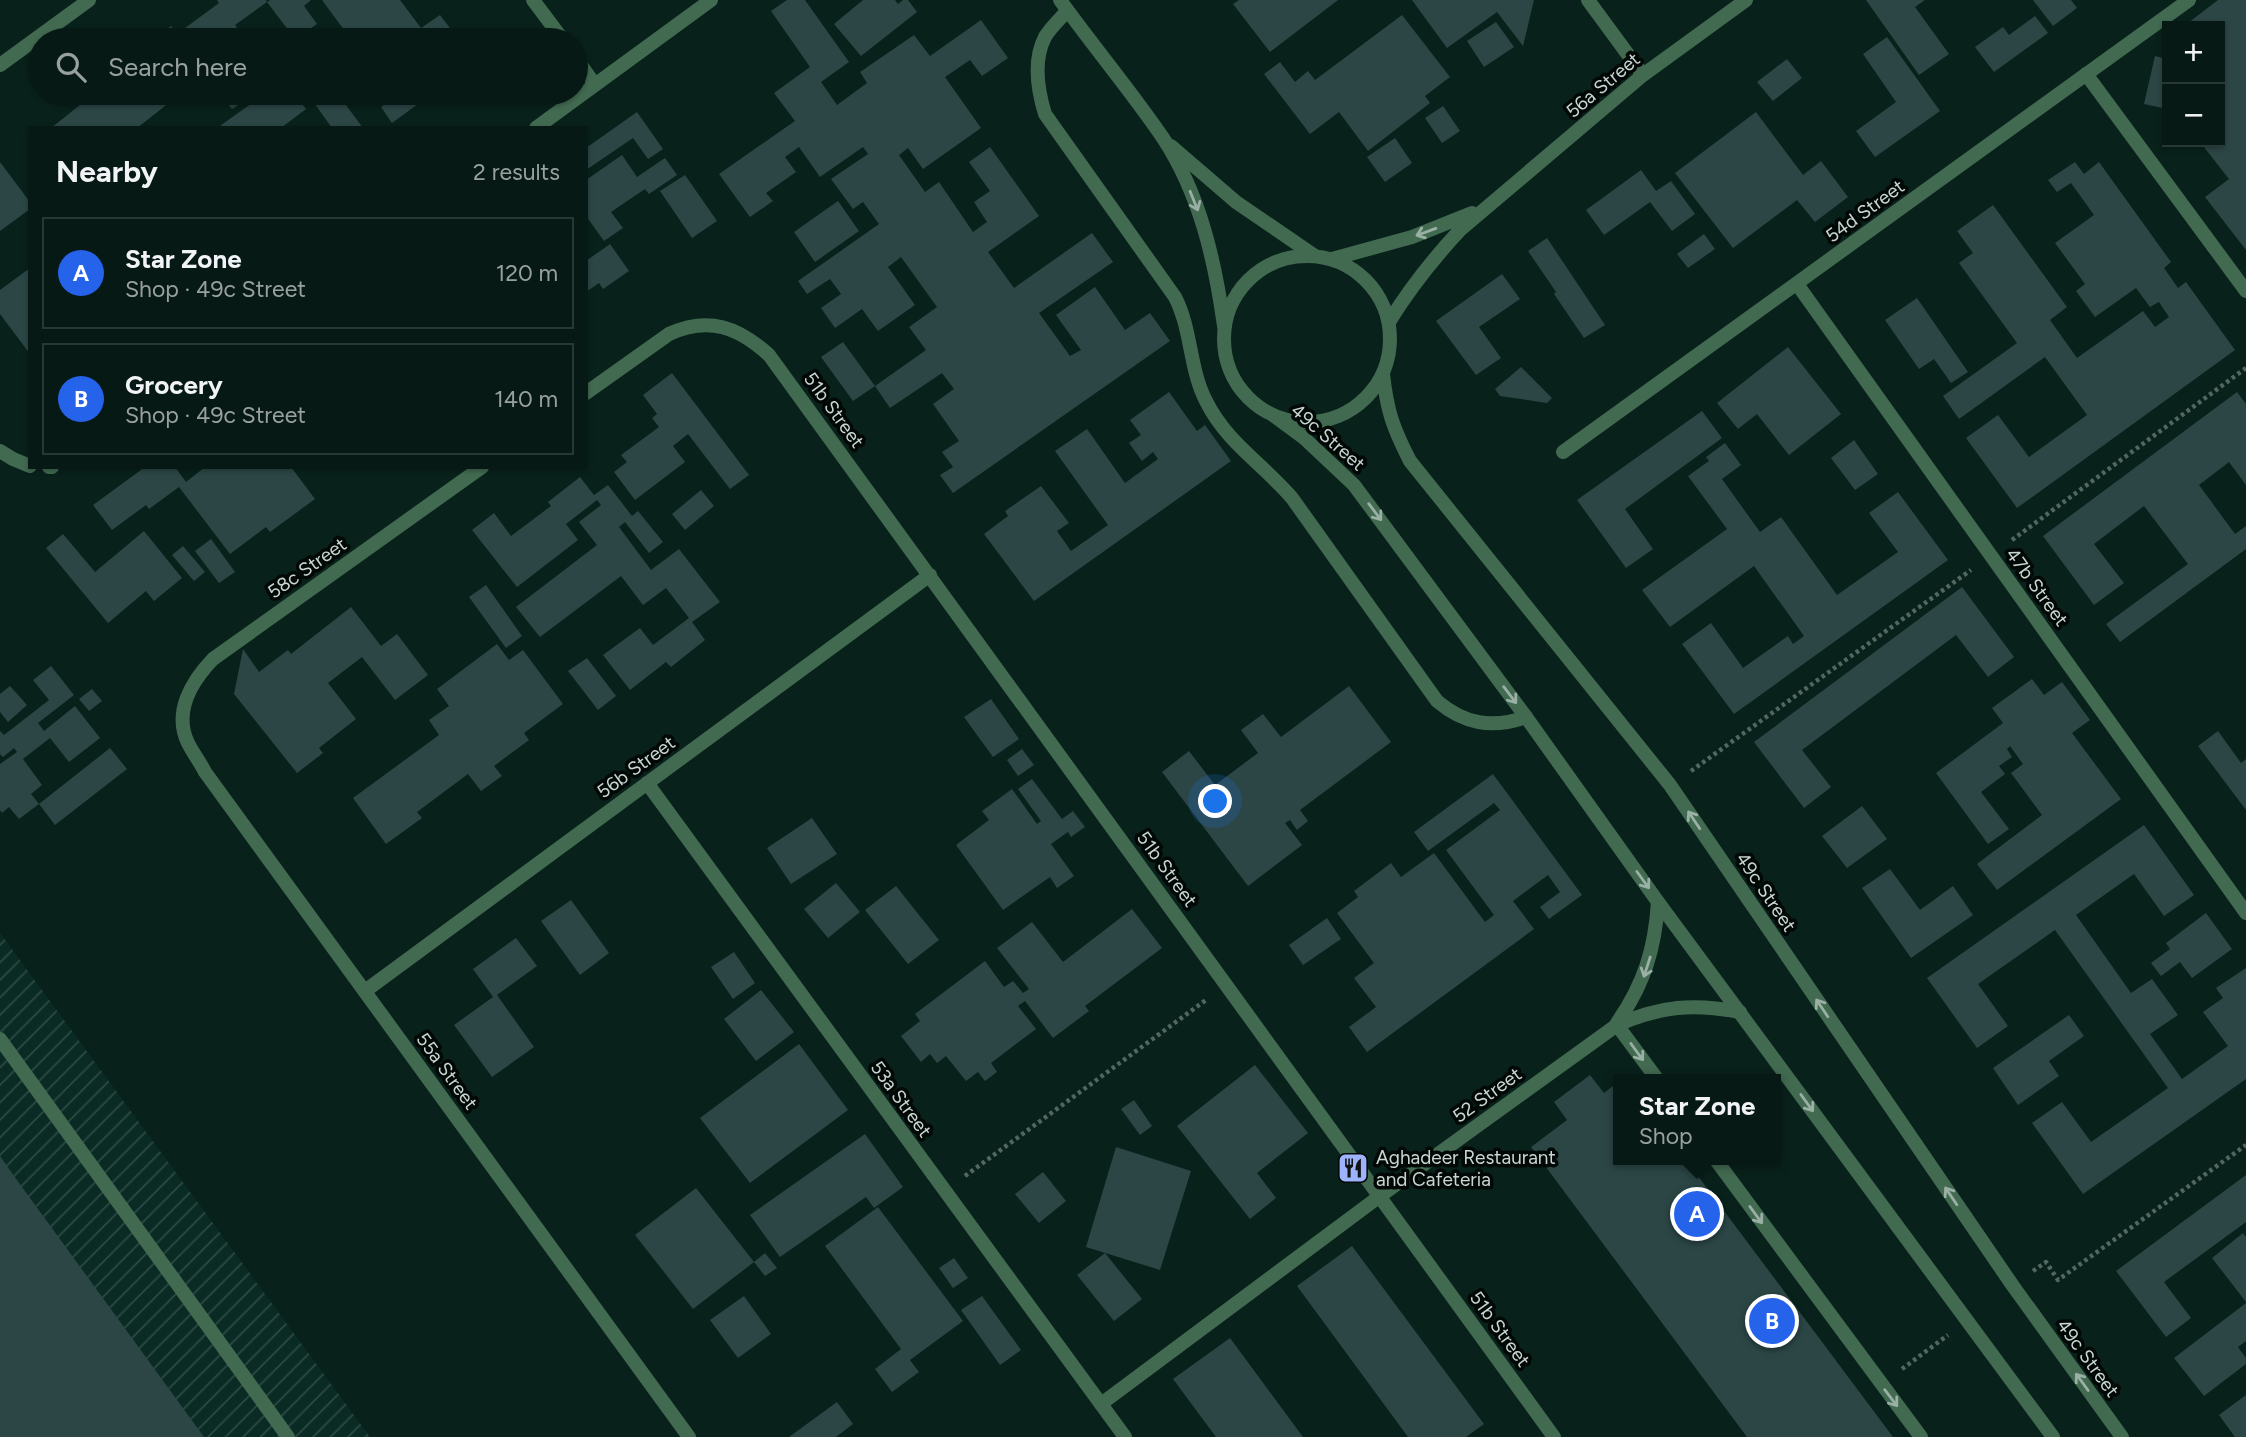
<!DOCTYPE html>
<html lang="en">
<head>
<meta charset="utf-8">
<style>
  :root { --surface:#071914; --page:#10221d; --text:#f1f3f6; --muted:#98a0a0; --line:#283834; --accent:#2563eb }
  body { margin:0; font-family:Figtree,sans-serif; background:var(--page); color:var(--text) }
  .controls { position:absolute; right:21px; top:21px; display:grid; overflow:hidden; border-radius:0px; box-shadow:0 2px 5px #0004 }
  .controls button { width:63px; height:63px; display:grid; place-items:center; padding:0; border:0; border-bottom:2px solid var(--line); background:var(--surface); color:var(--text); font:35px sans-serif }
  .you { position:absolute; left:1216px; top:802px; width:24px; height:24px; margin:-18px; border:5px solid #fff; border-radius:50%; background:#1a73e8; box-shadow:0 0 0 10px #1a73e833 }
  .badge { display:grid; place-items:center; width:46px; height:46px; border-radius:50%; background:var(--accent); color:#fff; font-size:23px; font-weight:700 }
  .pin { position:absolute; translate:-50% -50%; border:4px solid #fff; box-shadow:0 2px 7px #0006 }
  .popup { position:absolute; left:1613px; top:1074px; width:168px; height:91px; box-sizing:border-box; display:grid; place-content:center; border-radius:0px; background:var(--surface); filter:drop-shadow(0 2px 5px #0005); font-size:23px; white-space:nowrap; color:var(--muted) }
  .popup b { font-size:26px; color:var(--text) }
  .popup::after { content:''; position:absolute; left:50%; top:100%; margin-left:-14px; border:14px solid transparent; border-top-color:var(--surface) }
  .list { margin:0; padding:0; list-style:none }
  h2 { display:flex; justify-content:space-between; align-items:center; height:91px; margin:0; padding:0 28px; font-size:30px }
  h2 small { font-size:23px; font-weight:400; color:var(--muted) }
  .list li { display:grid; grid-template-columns:46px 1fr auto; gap:21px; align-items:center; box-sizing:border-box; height:112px; margin:0 14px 14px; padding:0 14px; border:2px solid var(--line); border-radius:0px }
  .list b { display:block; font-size:26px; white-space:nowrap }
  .list p { margin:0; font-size:23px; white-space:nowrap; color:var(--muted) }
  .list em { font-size:23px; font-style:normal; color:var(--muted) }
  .icon { flex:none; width:38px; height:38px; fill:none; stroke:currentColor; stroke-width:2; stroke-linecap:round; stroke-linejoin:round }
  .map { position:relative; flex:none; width:2246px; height:1437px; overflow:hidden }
  .search { position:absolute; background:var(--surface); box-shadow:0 2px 5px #0004; left:28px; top:28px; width:560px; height:77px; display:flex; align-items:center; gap:18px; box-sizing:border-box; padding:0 24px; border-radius:38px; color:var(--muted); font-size:26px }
  .panel { position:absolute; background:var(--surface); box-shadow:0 2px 5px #0004; left:28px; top:126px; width:560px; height:343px; border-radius:0px }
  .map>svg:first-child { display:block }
</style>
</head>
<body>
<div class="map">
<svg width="2246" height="1437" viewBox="0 0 2246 1437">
  <defs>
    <pattern id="industrial-furrows" width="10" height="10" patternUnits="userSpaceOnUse" patternTransform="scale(1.75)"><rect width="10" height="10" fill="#0a2b24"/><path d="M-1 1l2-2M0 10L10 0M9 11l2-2" fill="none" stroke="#2c4943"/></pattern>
  </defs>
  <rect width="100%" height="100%" fill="#09211b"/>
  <path fill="url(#industrial-furrows)" d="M0,933L370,1437H0Z"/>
  <path fill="#2c4646" d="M217,0H266L267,2L270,0H311L304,6L317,24L295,39L267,2L235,25L246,40H187L181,31L219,3Z
    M322,0H400L421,28L440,15L459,40H430L421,28L407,38L406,36L400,40H358L352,31L347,34Z
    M787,0H805L849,62L821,82L837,105L867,83L860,72L914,35L930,56L981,20L1008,58L982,76L970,60L945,77L981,128L923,169L908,148L899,155L925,192L939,182L973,232L987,222L974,202L990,191L969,162L990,147L1039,216L988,252L1014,288L1092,233L1113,262L1039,313L1070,356L1081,350L1056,315L1095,287L1125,330L1150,313L1170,341L953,493L940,475L953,467L942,452L959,441L933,404L954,389L942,373L890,408L875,386L926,350L909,327L937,307L901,257L888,267L915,305L878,331L862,309L835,328L821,308L841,294L830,279L807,294L798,281L879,224L863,202L853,209L831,179L868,154L863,147L820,177L799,147L785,157L796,172L766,193L773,201L750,217L719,174L795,121L774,93L810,67L771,11Z
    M863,0H895L898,4L903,0H908L917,12L861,56L834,24Z
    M1239,0H1338L1270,52L1233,4Z
    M1412,0H1534L1523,46L1497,12L1447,48Z
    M1866,0H1925L1915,7L1949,54L1919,75Z
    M2033,0H2071L2077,8L2053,26Z
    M2218,0H2246V250L2205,197L2229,179L2200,142H2220V73L2225,69L2220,63V26H2184Z
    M1402,15L1450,77L1425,96L1430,103L1368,151L1339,112L1310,134L1264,74L1280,62L1295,82L1308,71L1315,80Z
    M2035,16L2048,33L1994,72L1975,47L2003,27L2009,35Z
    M1496,22L1514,47L1484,67L1467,41Z
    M171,26L182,40H153Z
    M1887,37L1940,111L1875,157L1856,131L1896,102L1863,54Z
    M2155,56L2167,59V109L2144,104Z
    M1787,59L1802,78L1773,101L1757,82Z
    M95,93H163L170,102L137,128H51Z
    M219,93H256L232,109Z
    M266,93H294L306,109L281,128H217Z
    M307,93H337L363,128H332Z
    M389,93H433L392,123L381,107L393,98Z
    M467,93H491L476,104Z
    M1443,106L1460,131L1442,143L1425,118Z
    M637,112L663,149L648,159L633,138L586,170V148Z
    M1756,112L1803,175L1821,161L1848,197L1815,222L1797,200L1733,248L1675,173Z
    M1395,138L1412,163L1385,182L1367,157Z
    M622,155L637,177L665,158L677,175L649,194L645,189L611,212L623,228L604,241L586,216V180Z
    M0,162L30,202V209L0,231Z
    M2075,162L2084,174L2099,162L2171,262L2164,268L2178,288L2186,282L2235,350L2017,508L1966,438L1998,415L2029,457L2087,415L2045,357L1959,419L1943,396L2017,343L1959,263L1973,253L1957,231L1993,205L2067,307L2050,320L2077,358L2143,311L2155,327L2169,317L2159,302L2150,307L2136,288L2095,317L2076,291L2085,284L2055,243L2094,215L2071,183L2057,192L2048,180Z
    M1641,170L1656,191L1671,181L1695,214L1672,231L1650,202L1604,235L1586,210Z
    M685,175L717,221L692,238L660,191Z
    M838,201L859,231L815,262L794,232Z
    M1704,234L1715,249L1688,268L1677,254Z
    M1547,238L1605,325L1584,338L1554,294L1556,292L1528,251Z
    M610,244L629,271L603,289L599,283L586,292V261Z
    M30,268V354L0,314V290Z
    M1502,274L1520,299L1479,327L1501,358L1476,375L1436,321Z
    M1917,298L1968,372L1951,383L1934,359L1919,369L1885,320Z
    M843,342L875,386L853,401L821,357Z
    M1788,347L1841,414L1789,455L1757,414L1738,429L1717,403Z
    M1521,367L1552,398L1547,403L1500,396L1495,389Z
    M672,373L749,475L730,489L688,434L673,446L685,462L635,500L614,472L627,462L621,455L659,427L652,418L657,414L643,395Z
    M1169,392L1197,431L1205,425L1231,461L1034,601L984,534L1008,516L1005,511L1041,486L1069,523L1057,531L1071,551L1108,525L1055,451L1087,429L1125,483L1158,459L1153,452L1142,461L1129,443L1141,435L1130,420Z
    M2237,392L2246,404V485L2229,462L2199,485L2235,534L2246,526V549L2120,642L2106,624L2188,564L2144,506L2094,544L2124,583L2094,605L2043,536Z
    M1702,411L1722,438L1625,509L1653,549L1626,568L1577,500Z
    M1854,440L1878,474L1855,490L1831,458Z
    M1725,443L1741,465L1722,479L1760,532L1781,517L1837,595L1898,552L1869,513L1898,492L1948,560L1734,714L1682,644L1711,623L1743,668L1788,636L1793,644L1804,636L1754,566L1670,627L1642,590L1727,529L1688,476L1709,461L1706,457Z
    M145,467H175L186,482L205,467H291L315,499L270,532L266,527L230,554L179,487L149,509L146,505L112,530L93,505Z
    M580,477L594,495L608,485L632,516L638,511L663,542L649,553L625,522L619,527L651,570L679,549L720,602L692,622L705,640L671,667L666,662L630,690L603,655L640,628L653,645L689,618L666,588L643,605L621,576L540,637L516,607L597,545L579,522L601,505L597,500L566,524L578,540L517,587L472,530L494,513L511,536L551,506L548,502Z
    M701,490L714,506L685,530L672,514Z
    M144,531L182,578L154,601L146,591L108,623L46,548L63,534L95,572Z
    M211,539L235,572L219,583L195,551Z
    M183,546L205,572L194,581L172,555Z
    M486,585L522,636L506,648L469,597Z
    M1962,587L2014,657L1988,677L1956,635L1802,750L1831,787L1804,808L1754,742Z
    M351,607L381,646L397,634L428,675L395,700L362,657L328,683L356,719L319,748L323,753L297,773L234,694L243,649L259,672L288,650L291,654Z
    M497,644L509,660L523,650L563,704L524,733L529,740L494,766L502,776L481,791L468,774L417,812L422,818L386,844L353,798L439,735L429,720L449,706L437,689Z
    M587,658L616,696L598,710L568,671Z
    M51,666L74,695L38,723L44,731L75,706L100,738L69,762L50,738L23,759L42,785L31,794L39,804L19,819L9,807L2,813L0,810V764L17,752L14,748L3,757L0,754V731L4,735L49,700L33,680Z
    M2032,679L2044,695L2062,682L2090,720L2072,733L2121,799L1997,890L1977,864L2042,815L2011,773L2023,764L2010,746L2007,749L2012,757L1999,766L2005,774L1981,792L2009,829L1988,844L1936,773L2003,723L1992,708Z
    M10,686L27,705L8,722L0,712V694Z
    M1349,686L1391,742L1300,810L1308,821L1297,830L1290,820L1285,823L1302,845L1248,886L1162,772L1189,751L1215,785L1258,753L1241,730L1263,714L1281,737Z
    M92,689L102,701L89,711L79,699Z
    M991,699L1019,739L993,757L964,717Z
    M2218,731L2241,763L2246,759V810L2198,746Z
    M110,748L127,769L55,825L39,804Z
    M1022,749L1034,765L1018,776L1007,760Z
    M1493,774L1582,895L1549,919L1540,907L1560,892L1548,875L1513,901L1534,929L1367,1052L1349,1027L1376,1007L1354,978L1374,963L1337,913L1358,897L1354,891L1391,863L1401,877L1434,853L1485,922L1494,915L1446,850L1500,810L1494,803L1428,851L1414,832Z
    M1032,779L1062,819L1073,811L1085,827L1071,837L1068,832L1051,844L1074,876L1057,888L1050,877L1003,910L956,845L989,820L982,811L1012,789L1037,824L1041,821L1018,789Z
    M1862,806L1887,839L1847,868L1822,836Z
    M812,818L837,854L791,884L767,848Z
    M2144,825L2194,895L2164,916L2134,874L2076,915L2131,993L2152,979L2178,1015L2150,1034L2182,1079L2228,1046L2203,1012L2223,998L2216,988L2246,968V1079L2083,1194L2032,1123L2062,1102L2091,1142L2168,1088L2055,930L1978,984L2008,1026L1977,1048L1927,978Z
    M1890,869L1920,910L1953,886L1973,915L1911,958L1862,888Z
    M836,883L860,912L828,938L804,909Z
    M896,886L939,940L908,964L865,910Z
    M571,900L609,953L580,975L541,921Z
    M1132,909L1162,948L1085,1006L1089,1011L1053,1038L1025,1001L1018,1006L1036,1029L991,1063L997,1072L985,1081L978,1072L966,1081L946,1056L937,1063L930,1054L921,1062L901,1036L920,1021L915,1014L985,961L1004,987L1013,981L1023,993L1029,989L997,948L1032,922L1063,962Z
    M2206,913L2232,949L2192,978L2180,962L2161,976L2151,963L2170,949L2166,943Z
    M1327,918L1341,939L1303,965L1289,945Z
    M516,938L537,966L497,995L534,1047L492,1077L454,1025L493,997L473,969Z
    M734,952L755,983L733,999L711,967Z
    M761,990L794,1032L756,1061L724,1019Z
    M2069,1015L2084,1036L2049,1061L2059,1076L2018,1105L1993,1068Z
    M799,1044L848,1110L750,1183L700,1118Z
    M1255,1065L1308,1133L1257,1173L1276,1198L1250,1219L1177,1126Z
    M1590,1075L1604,1093L1618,1082V1160H1686L1893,1437H1747L1531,1147L1567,1120L1554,1102Z
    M1134,1100L1152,1126L1140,1135L1121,1109Z
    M865,1134L903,1187L874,1208L866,1197L780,1257L750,1215Z
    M1116,1147L1191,1171L1160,1270L1086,1247Z
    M0,1156L14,1176L204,1437H0Z
    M1043,1172L1066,1201L1039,1223L1015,1194Z
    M2246,1175V1222L2164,1282L2191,1318L2166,1337L2116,1271Z
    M696,1188L754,1262L693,1309L635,1235Z
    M878,1207L963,1321L910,1360L919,1372L892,1392L875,1369L901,1349L825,1246Z
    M2243,1233L2246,1237V1302L2212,1258Z
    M1352,1246L1484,1424L1466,1437H1408L1297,1286Z
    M765,1253L777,1268L765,1276L754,1262Z
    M1105,1253L1142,1299L1114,1321L1077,1275Z
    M954,1258L968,1278L953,1288L939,1268Z
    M744,1296L771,1334L738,1358L710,1320Z
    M982,1296L1021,1350L1000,1365L961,1310Z
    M2246,1303V1341L2238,1347L2246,1358V1364L2204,1396L2174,1358Z
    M1230,1338L1303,1437H1216L1173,1379Z
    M2246,1395V1437H2235L2219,1415Z
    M837,1402L853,1424L836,1437H789Z"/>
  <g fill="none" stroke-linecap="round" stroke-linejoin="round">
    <path stroke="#536762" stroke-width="4.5" stroke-dasharray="3.5 3.5" stroke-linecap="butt" d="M2012,540L2246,368
      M1691,771L1971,570
      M965,1176L1206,1000
      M2033,1271L2046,1262L2058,1280L2246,1145
      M1902,1369L1948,1335"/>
    <path stroke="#426a51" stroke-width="14" d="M1067,11C1060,19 1050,28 1045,37C1033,60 1038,91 1045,114L1175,297C1192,330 1189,368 1206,401C1226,442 1263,464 1292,498L1437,701C1464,724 1492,729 1526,717
      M1617,1025L1657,1079
      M0,1039L288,1437
      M1716,1160L1921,1437
      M1101,1404L1380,1196"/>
    <path stroke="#426a51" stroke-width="14" d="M533,0L563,40
      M1060,0C1093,46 1131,91 1163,138C1200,194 1215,261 1224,326
      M1588,0L1643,75
      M576,58L595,85
      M0,65L89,0
      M2086,74L2246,291
      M536,128L711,0
      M1171,146L1236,202L1315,256
      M1332,259L1412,237L1472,213
      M1797,284L2246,913
      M1389,322C1410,288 1433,259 1460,230L1643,75L1746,0
      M586,393L669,334C709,316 738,327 769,355L1554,1437
      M0,451L13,459L30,466
      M1563,452L2189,0
      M49,467H52
      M482,467L213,659C192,681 173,712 188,743C193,753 200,762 205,772L689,1437
      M647,783L1125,1437
      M365,991L930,575
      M1617,1023C1644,984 1655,949 1658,902
      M1380,1196L1617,1025C1661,1006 1693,1003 1740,1012"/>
    <path stroke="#426a51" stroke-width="14" d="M1224 339a83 83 0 1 1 166 0a83 83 0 1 1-166 0Z
      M1383,374C1387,411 1393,428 1410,461L1670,785L2013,1286L2122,1437
      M1273,415L1303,437L1354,485L1526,717L1658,902L2053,1437"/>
  </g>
  <defs><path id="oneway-shaft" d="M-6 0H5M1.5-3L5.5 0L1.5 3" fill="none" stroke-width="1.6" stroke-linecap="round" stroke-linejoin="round" transform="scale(1.75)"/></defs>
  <g stroke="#9ab0a5">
    <use href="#oneway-shaft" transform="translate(1194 201) rotate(68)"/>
    <use href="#oneway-shaft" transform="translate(1426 232) rotate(160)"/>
    <use href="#oneway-shaft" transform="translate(1375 512) rotate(53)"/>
    <use href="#oneway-shaft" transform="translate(1510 695) rotate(53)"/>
    <use href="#oneway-shaft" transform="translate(1694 820) rotate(-124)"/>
    <use href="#oneway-shaft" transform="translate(1643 880) rotate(54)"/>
    <use href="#oneway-shaft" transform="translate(1647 967) rotate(108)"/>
    <use href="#oneway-shaft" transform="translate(1822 1008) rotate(-124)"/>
    <use href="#oneway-shaft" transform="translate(1637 1052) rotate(54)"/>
    <use href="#oneway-shaft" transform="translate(1807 1103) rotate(54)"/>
    <use href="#oneway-shaft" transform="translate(1951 1196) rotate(-124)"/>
    <use href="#oneway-shaft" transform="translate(1756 1215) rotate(54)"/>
    <use href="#oneway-shaft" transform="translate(2082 1382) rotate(-126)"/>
    <use href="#oneway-shaft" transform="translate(1891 1398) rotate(53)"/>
  </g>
  <defs>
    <g id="restaurant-square" transform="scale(1.575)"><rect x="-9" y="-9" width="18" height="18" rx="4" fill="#9db4fd" stroke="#020806"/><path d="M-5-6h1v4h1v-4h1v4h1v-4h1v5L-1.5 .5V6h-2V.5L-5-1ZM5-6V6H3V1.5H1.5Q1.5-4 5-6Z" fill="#111"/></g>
  </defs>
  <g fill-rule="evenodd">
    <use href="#restaurant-square" x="1353" y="1168"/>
  </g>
  <g text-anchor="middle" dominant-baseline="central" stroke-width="7" stroke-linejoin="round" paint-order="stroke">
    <g font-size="19" fill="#c9d6d2" stroke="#020806">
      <text transform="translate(1603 85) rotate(-40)">56a Street</text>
      <text transform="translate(1865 211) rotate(-36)">54d Street</text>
      <text transform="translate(834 410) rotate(54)">51b Street</text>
      <text transform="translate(1328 437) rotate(41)">49c Street</text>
      <text transform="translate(307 568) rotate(-35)">58c Street</text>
      <text transform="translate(2037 587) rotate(54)">47b Street</text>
      <text transform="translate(636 767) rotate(-36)">56b Street</text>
      <text transform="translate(1167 869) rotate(54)">51b Street</text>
      <text transform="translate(1766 892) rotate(56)">49c Street</text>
      <text transform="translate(447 1071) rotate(54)">55a Street</text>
      <text transform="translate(1487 1095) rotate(-36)">52 Street</text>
      <text transform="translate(901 1099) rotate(54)">53a Street</text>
      <text transform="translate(1500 1329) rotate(54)">51b Street</text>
      <text transform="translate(2088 1358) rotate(54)">49c Street</text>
    </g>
    <g font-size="19" fill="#c9d6d2" stroke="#020806" text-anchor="start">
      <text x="1376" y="1157">Aghadeer Restaurant<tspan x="1376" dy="22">and Cafeteria</tspan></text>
    </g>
  </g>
</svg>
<div class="controls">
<button>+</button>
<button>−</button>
</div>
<div class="you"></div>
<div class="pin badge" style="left:1697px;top:1214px">A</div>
<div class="popup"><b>Star Zone</b>Shop</div>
<div class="pin badge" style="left:1772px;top:1321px">B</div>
<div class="search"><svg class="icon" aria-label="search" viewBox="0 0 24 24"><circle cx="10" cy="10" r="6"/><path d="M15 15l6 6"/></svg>Search here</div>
<section class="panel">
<h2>Nearby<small>2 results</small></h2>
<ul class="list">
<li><span class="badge">A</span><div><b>Star Zone</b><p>Shop · 49c Street</p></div><em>120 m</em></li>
<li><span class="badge">B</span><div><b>Grocery</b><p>Shop · 49c Street</p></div><em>140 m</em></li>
</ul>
</section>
</div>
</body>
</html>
